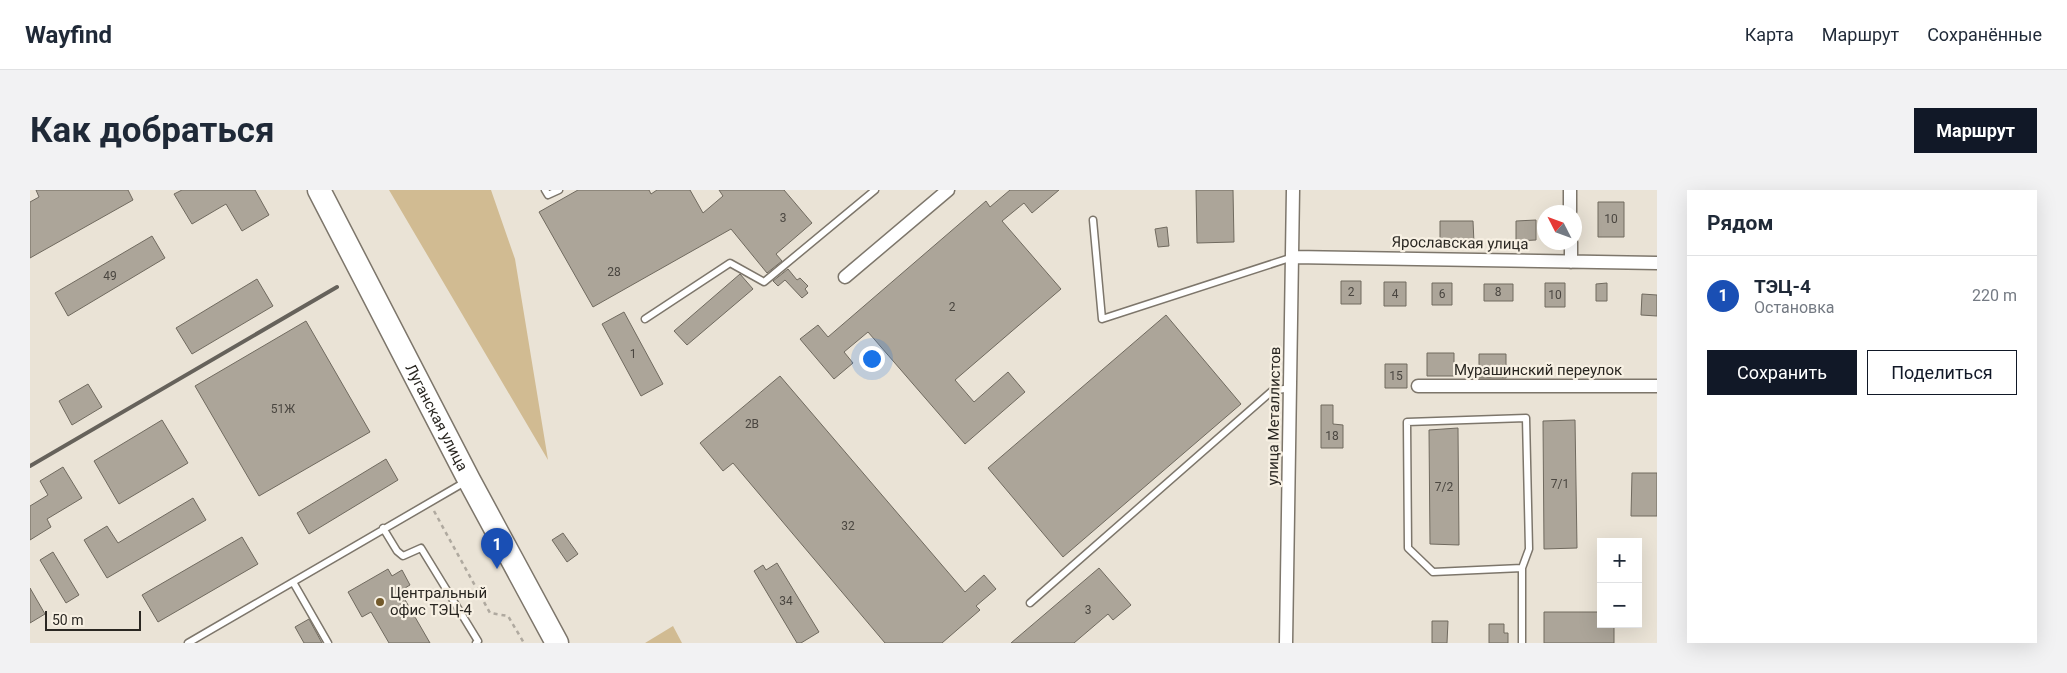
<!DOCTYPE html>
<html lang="ru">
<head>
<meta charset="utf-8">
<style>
  :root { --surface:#fff; --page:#f2f2f3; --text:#1f2937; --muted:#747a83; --line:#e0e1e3; --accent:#111827 }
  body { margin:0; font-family:Roboto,sans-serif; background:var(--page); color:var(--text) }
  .controls { position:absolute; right:15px; bottom:15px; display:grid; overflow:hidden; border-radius:0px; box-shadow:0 5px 20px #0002 }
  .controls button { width:45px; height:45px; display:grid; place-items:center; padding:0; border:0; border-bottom:1px solid var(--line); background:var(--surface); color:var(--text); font:25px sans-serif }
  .compass { position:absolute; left:1507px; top:15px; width:45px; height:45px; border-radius:50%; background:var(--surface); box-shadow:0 5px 20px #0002; rotate:312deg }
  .scale { position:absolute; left:15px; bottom:12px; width:96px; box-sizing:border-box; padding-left:5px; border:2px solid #2a2722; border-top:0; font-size:14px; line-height:18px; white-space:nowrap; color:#2a2722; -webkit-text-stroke:4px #f7f0e3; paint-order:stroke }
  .you { position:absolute; left:841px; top:168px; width:18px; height:18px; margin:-12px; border:4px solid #fff; border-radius:50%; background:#1a73e8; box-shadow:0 0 0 8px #1a73e833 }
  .badge { display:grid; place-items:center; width:32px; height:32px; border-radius:50%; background:var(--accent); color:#fff; font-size:16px; font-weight:700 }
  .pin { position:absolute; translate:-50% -41px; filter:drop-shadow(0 1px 2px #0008) }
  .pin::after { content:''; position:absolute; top:26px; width:18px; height:15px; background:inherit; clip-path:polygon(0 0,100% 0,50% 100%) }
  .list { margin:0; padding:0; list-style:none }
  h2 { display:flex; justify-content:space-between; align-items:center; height:65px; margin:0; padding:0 20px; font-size:21px }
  h2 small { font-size:16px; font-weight:400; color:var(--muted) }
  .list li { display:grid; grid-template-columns:32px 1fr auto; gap:15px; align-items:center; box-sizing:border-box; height:80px; padding:0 20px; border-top:1px solid var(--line) }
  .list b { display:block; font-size:19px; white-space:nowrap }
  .list p { margin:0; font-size:16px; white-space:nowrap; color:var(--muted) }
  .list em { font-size:16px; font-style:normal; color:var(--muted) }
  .actions { display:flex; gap:10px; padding:15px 20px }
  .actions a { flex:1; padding:11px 0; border:1px solid var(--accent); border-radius:0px; text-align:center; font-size:18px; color:var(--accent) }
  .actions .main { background:var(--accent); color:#fff }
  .map { position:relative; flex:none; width:1627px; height:453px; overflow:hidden; border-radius:0px }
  header { display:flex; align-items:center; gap:30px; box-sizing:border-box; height:70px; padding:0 25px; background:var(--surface); border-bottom:1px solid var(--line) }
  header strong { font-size:24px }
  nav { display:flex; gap:28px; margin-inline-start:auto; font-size:18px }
  .intro { display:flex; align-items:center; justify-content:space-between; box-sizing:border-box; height:120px; padding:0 30px }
  h1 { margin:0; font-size:35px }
  .button { padding:12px 22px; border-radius:0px; background:var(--accent); color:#fff; font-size:18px; font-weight:700 }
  main { display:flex; gap:30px; padding:0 30px }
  aside { flex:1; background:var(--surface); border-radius:0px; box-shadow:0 5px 20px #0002 }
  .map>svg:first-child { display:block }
</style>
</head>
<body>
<header>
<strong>Wayfind</strong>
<nav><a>Карта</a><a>Маршрут</a><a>Сохранённые</a></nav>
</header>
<div class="intro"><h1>Как добраться</h1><a class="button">Маршрут</a></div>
<main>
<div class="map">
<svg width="1627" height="453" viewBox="0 0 1627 453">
  <rect width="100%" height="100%" fill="#eae3d6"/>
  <path fill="#d1bb92" d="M359,0H461L485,69L518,270Z
    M643,436L652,453H615Z"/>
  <path fill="#aca599" stroke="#706a5f" d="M6,0H98L103,10L0,68V12L9,7Z
    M152,0H225L239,25L212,41L196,14L162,34L144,4Z
    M548,0H619L621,4L627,0H660L673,23L693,6L689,0H754L782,33L746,64L752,71L737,83L701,39L563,117L509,22Z
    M980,0H1029L1002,23L994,13L972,31L1031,99L925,190L944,212L978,182L995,202L935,254L838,142L814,162L823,173L804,189L770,149L788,135L798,147L956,11L960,17Z
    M1166,0H1203L1204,52L1167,53Z
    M1568,12H1594V47H1568Z
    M1506,30V50L1486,51V31Z
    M1410,31H1443L1444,53H1410Z
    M1137,37L1139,56L1128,57L1125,39Z
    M122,46L135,68L38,126L25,103Z
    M758,79L767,90L770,88L778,96L775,99L778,103L772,108L755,90L748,96L743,91Z
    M710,84L723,99L657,155L644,141Z
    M227,89L243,116L162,164L146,138Z
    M1311,91H1331V114H1311Z
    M1354,92H1376V116H1354Z
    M1402,93H1422V115H1402Z
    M1515,93H1535V117H1515Z
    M1577,93V111H1566V94Z
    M1454,94H1483V111H1454Z
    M1612,104L1627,105V126L1611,125Z
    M594,122L633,194L611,206L572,134Z
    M1136,125L1211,214L1033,367L958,278Z
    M276,131L340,242L229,306L165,196Z
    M1397,163H1424V186H1397Z
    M1449,164H1476V188H1449Z
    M1355,174H1377V198H1355Z
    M750,186L935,402L954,385L966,399L946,416L950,420L912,453H855L703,273L693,281L670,253Z
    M58,194L72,217L42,235L29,211Z
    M1291,215H1303V234L1313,235V258H1291Z
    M132,230L158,273L89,314L64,271Z
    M1545,230L1547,358L1514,359L1513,231Z
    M1428,238L1429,355L1400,354L1399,240Z
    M356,269L368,290L279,344L267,323Z
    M33,277L52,308L17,329L21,337L0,350V316L18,305L10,291Z
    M1602,283H1627V326H1601Z
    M163,308L176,330L77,388L54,350L77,336L88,353Z
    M533,343L548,364L537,372L522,350Z
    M212,347L228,374L128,432L112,405Z
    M23,362L49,405L36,413L10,370Z
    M747,373L789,442L771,453H767L724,381L733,375L736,380Z
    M1069,378L1101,415L1083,430L1078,424L1044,453H981Z
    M358,379L362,386L372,380L380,395L370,401L400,453H359L341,422L332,427L318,402Z
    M0,398L15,424L0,433Z
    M1514,422H1571V434H1584V453H1514Z
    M279,429L292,453H274L265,437Z
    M1402,431H1418L1417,453H1402Z
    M1459,434H1474V443H1478V453H1459Z"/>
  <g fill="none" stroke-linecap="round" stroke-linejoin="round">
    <g stroke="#7d766b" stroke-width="9">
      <path id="lane" d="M515,0L518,5L529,0
        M1063,30L1072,129L1263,67
        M615,129L700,73L734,92L845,0
        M353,338L367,361L373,366L391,358L448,451L446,453
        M263,392L298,453
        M1000,413L1242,201L1260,198
        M158,453L435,292
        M1492,453V378L1403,382L1378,358L1377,232L1496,228L1499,359L1492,378"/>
    </g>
    <g stroke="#7d766b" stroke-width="15">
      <path id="street" d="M1540,0V22
        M1541,52V72
        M1263,67L1627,73
        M815,87L918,0
        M1388,196H1627
        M1256,453L1263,0"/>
    </g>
    <g stroke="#7d766b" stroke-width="25">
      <g id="highway">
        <path id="s1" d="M289,0L439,290L527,453"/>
      </g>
    </g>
    <path stroke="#afa99f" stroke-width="2.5" stroke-dasharray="4 4" stroke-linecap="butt" d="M404,321L460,423L478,426L494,453"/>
    <use href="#lane" stroke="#fff" stroke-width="6"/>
    <use href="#street" stroke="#fff" stroke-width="12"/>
    <use href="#highway" stroke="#fff" stroke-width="22"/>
    <path stroke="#66625b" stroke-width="4" d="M0,276L307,97"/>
  </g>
  <circle fill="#72592a" stroke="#f7f0e3" stroke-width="2" cx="350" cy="412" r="5"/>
  <g text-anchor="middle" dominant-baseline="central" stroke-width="4.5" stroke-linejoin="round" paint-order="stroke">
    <g font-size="12" fill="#4a4640">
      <text x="753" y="28">3</text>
      <text x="1581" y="29">10</text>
      <text x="584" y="82">28</text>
      <text x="80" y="86">49</text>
      <text x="1321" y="102">2</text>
      <text x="1468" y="102">8</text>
      <text x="1365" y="104">4</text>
      <text x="1412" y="104">6</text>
      <text x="1525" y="105">10</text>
      <text x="922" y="117">2</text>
      <text x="603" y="164">1</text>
      <text x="1366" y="186">15</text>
      <text x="253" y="219">51Ж</text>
      <text x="722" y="234">2В</text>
      <text x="1302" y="246">18</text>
      <text x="1530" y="294">7/1</text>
      <text x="1414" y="297">7/2</text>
      <text x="818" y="336">32</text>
      <text x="756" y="411">34</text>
      <text x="1058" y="420">3</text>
    </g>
    <g font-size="15" fill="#2a2722" stroke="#f7f0e3">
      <text transform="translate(1430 53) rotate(1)">Ярославская улица</text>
      <text x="1508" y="180">Мурашинский переулок</text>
      <text transform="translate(1244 226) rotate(-89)">улица Металлистов</text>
      <text stroke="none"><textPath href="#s1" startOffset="256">Луганская улица</textPath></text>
    </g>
    <g font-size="15" fill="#2a2722" stroke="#f7f0e3" text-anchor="start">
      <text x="360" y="403">Центральный<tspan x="360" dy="17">офис ТЭЦ-4</tspan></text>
    </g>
  </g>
</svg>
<div class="controls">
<button>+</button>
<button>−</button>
</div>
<svg class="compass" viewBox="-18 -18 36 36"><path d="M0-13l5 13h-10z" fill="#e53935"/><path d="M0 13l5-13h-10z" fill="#747a83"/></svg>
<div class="scale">50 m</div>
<div class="you"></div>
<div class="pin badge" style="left:467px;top:379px;background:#1a4fb4">1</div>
</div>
<aside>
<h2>Рядом<small></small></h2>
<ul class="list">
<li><span class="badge" style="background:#1a4fb4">1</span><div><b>ТЭЦ-4</b><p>Остановка</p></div><em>220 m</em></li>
</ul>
<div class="actions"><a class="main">Сохранить</a><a>Поделиться</a></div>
</aside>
</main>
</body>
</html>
